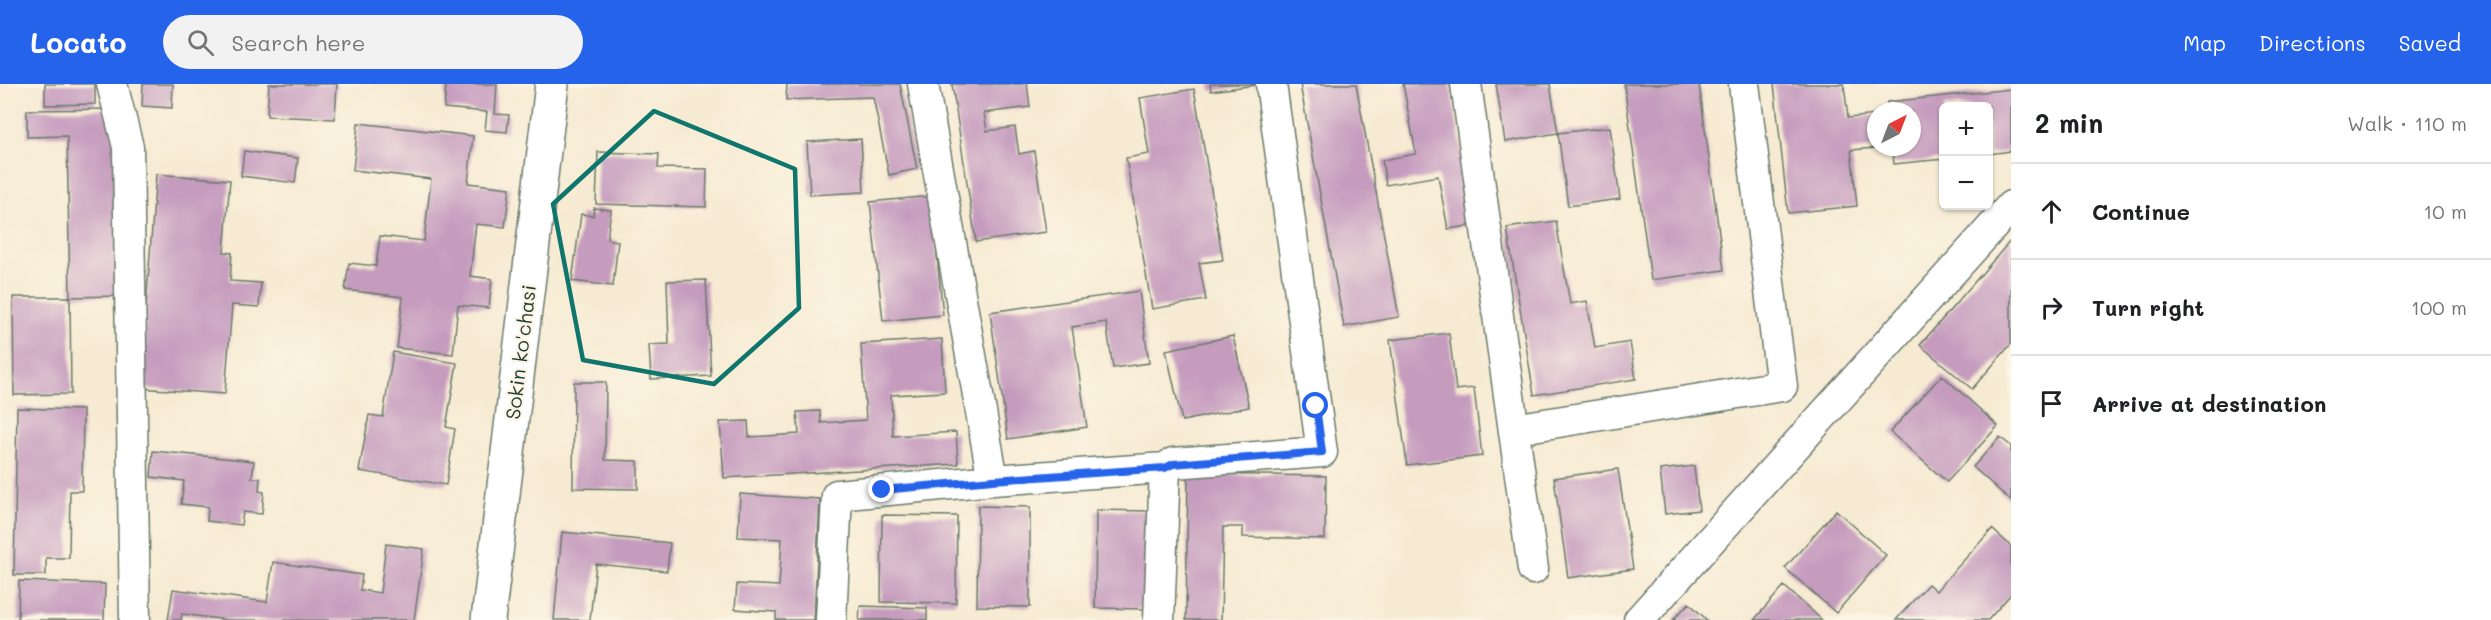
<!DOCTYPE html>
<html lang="en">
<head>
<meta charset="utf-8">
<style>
  :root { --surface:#fff; --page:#f2f2f2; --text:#202124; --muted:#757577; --line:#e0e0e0; --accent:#2563eb }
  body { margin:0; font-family:Mali,sans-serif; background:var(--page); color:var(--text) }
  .controls { position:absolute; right:18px; top:18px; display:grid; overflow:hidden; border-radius:9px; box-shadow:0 2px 4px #0004 }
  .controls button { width:54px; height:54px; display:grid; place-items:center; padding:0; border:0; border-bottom:2px solid var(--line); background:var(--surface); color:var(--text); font:30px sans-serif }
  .compass { position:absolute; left:1867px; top:18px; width:54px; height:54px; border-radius:50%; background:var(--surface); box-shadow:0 2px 4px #0004; rotate:42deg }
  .stop { position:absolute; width:18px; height:18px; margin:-14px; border:4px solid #2563eb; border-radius:50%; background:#fff }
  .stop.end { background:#2563eb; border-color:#fff; box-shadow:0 2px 6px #0008 }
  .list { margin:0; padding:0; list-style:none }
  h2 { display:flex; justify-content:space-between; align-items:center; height:78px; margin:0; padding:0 24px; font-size:26px }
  h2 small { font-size:20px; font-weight:400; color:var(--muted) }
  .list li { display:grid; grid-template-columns:39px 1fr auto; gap:18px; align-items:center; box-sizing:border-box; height:96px; padding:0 24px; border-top:2px solid var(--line) }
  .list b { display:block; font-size:22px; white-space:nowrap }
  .list em { font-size:20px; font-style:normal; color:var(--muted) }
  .icon { flex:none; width:33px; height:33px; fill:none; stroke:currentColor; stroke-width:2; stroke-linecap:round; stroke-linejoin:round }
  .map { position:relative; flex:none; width:2011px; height:536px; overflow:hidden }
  header { display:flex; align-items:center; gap:36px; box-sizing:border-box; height:84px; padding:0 30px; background:var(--accent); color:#fff }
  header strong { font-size:28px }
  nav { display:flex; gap:33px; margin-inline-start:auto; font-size:21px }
  .search { width:420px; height:54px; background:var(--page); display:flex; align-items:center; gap:15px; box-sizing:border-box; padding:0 21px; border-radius:33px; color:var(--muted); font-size:22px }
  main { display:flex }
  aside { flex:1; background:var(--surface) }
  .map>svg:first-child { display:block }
</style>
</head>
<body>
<header>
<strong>Locato</strong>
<div class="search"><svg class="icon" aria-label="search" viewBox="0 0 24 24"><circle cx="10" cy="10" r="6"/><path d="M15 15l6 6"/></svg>Search here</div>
<nav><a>Map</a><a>Directions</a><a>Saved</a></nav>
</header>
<main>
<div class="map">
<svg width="2011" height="536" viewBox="0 0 2011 536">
  <rect width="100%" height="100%" fill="#fcf5e5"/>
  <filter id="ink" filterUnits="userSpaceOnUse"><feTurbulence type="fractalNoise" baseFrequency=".0167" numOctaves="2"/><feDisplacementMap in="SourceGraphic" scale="12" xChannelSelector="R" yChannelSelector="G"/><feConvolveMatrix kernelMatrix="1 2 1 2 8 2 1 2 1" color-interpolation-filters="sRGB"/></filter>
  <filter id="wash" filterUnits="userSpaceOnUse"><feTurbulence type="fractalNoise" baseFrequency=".008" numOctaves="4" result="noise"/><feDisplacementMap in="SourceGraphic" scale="24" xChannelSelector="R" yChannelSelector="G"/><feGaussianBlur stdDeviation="1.35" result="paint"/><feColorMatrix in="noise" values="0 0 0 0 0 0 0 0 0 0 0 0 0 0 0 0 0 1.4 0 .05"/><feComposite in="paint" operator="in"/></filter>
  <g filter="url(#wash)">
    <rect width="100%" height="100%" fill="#f6ead2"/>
    <g id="blocks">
      <path fill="#c59bbe" d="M45,0H95V20L45,21Z
        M143,0H173L172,24L142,22Z
        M269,0H337L335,35L267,32Z
        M446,0H497L495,30L509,31L507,48L485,46L487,28L444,24Z
        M787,0H900L917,85L889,91L873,13L786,16Z
        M952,0H1027L1030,23L984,29L987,47L1015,43L1019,70L1034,67L1046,148L976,158Z
        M1210,0H1256V1L1211,7Z
        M1300,0H1356L1399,233L1344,243Z
        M1403,0H1450L1475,141L1448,145L1438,92L1386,101L1382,76L1416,70Z
        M1496,0H1550L1558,49L1505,58Z
        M1624,0H1699L1724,186L1651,196Z
        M1774,0H1844L1848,34L1876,31V64L1851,66L1857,122L1788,129Z
        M1194,5L1223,176L1199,179L1206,216L1152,225L1126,74L1149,70L1140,14Z
        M2011,5V67L1989,70V22H1944V75L1894,80L1892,63H1912V27H1888L1887,18Z
        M118,25L117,212L70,213L71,310L14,311L13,213H70L67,52L27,53V26Z
        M358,39L473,52L468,99L510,104L505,143L476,140L470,192L492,195L489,224L458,221L453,270L397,264L403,213L345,206L349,179L376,182L380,152L424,157L431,95L353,86Z
        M1610,43L1620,115L1568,122L1558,49Z
        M861,55L864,108L810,111L807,58Z
        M244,67L298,74L295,99L241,92Z
        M598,68L659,70L658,84L707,85L706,123L596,120Z
        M156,90L230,96L224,168L232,169L230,197L261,199L259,223L232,221L225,310L140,304Z
        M931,112L943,231L883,237L870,118Z
        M594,124L611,126L607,155L618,157L613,202L572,197L581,130L593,132Z
        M1556,137L1570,220L1587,217L1595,264L1630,258L1636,295L1534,311L1507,144Z
        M2011,156V260L1972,305L1920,261Z
        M706,196L711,292L651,295L649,261L669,260L667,197Z
        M1139,207L1149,279L1113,284L1106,238L1072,243L1087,343L1008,355L990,228Z
        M1449,249L1456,306L1474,304L1482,372L1407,381L1390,256Z
        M1233,252L1249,323L1182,337L1166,266Z
        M942,255L945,308L891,311L893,352L956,348L958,380L724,394L720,338L748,337L749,353L799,350L797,328L820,327L821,339L866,336L861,260Z
        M393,268L457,279L446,343L455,345L446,401L359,387L369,331L383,333Z
        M1942,291L1998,342L1947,398L1890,348Z
        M574,298H606L605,376L638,377V405L573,404Z
        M17,324L83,326L82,407H70L69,474H46V491H14Z
        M2000,353L2011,362V417L1973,383Z
        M153,367L254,377L252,394H260L259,407L264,408L262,430L243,428L241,441L207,437L208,423L181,420L184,397L151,393Z
        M1694,382L1699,426L1665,430L1660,386Z
        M1618,385L1633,485L1568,494L1554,394Z
        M1188,390L1326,392L1325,455L1243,453V443H1223L1221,536H1186Z
        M740,410L820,415L814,536H776V528L735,525L737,500L779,502L782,455L738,453Z
        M978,422L1030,423V523L977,522Z
        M1096,426L1148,427L1147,525L1095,524Z
        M1836,426L1886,471L1836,529L1785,484Z
        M882,431L957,432L956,519L881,518Z
        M1992,445L2011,462V510L1988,536H1896L1928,500L1936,507Z
        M562,448L670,459L667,487L596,480L590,536H554Z
        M386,460L424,465L414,536H227L182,530L181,536H168L173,505L267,518L273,478L362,491L360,506L380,509Z
        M19,497L105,500L104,536H18Z
        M1784,502L1822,536H1754Z
        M1689,519L1707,536H1673Z
        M860,522L927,524V536H859Z"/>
    </g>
  </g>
  <g filter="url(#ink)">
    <use href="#blocks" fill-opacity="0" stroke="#6a7a6b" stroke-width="1.5"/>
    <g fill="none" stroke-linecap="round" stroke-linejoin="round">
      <g stroke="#6a7a6b" stroke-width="33">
        <path id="minor" d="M112,0L128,63L135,536
          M923,0L993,396
          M1466,0L1533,485
          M1514,345L1782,302L1744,0
          M1165,384L1173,379L1322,368L1271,0
          M831,536L837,411L993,396L1165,384L1159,536
          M1639,536L2011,122"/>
      </g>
      <g stroke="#6a7a6b" stroke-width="36">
        <path id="tertiary" d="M488,536L552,0"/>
      </g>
      <use href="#minor" stroke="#fff" stroke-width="30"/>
      <use href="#tertiary" stroke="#fff" stroke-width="33"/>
    </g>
  </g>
  <g fill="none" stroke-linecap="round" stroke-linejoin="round" filter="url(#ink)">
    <path stroke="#2563eb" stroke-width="8" d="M882,406L993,396L1165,384L1173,380L1322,368L1316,322"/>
  </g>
  <path fill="none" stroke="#0f766e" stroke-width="4.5" stroke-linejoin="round" d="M654,27L795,85L799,224L714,300L583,276L553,120Z"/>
  <g text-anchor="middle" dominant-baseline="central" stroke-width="4.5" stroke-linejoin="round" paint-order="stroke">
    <g font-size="20" fill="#1f3d34" stroke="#fcf5e5">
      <text transform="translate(520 268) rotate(-83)">Sokin ko'chasi</text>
    </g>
  </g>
</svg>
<div class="controls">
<button>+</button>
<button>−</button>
</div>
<svg class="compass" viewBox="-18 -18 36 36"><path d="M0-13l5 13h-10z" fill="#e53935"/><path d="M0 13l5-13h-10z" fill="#757577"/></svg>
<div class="stop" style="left:1316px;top:322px"></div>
<div class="stop end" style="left:882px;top:406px"></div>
</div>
<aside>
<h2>2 min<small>Walk · 110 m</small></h2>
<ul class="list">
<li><svg class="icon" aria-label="ahead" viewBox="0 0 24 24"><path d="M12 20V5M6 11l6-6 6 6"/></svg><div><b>Continue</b></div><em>10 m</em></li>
<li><svg class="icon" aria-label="right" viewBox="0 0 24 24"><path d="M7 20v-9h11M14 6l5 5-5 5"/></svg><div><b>Turn right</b></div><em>100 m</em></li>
<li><svg class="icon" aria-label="arrive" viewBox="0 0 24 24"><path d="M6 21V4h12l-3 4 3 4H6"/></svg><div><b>Arrive at destination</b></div></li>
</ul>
</aside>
</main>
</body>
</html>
